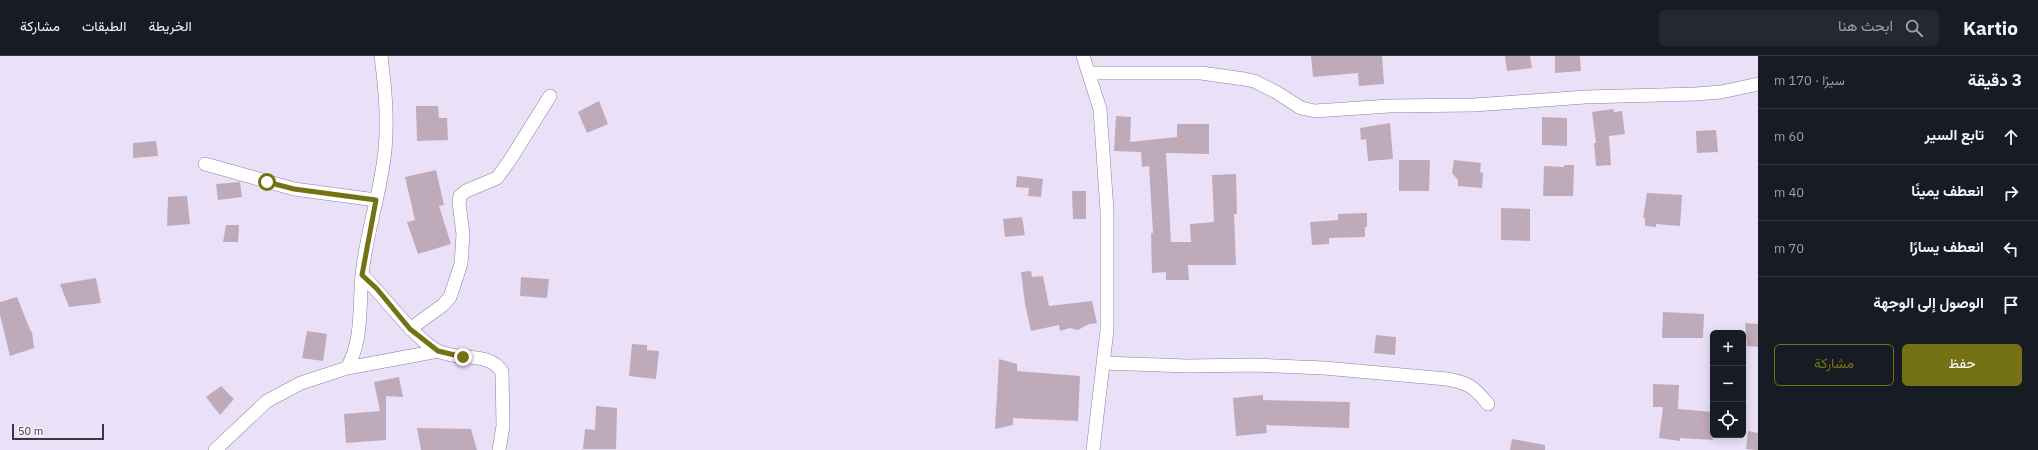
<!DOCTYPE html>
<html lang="ar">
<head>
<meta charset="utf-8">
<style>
  :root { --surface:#171b24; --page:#242831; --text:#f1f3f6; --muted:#9ea1a6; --line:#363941; --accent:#757215 }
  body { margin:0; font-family:"IBM Plex Sans",Vazirmatn,sans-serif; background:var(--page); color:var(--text); direction:rtl }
  .controls { position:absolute; right:12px; bottom:12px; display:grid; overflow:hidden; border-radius:6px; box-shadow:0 2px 10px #0003 }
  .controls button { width:36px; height:36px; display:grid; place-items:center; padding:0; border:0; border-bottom:1px solid var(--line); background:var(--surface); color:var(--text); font:20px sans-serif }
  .scale { position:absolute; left:12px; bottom:10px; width:92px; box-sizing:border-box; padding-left:4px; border:2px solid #3a373f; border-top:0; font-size:11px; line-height:14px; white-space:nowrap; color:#3a373f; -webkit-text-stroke:3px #f5f0fe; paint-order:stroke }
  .stop { position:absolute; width:12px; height:12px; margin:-9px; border:3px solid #757215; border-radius:50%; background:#fff }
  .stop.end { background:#757215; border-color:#fff; box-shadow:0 1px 4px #0008 }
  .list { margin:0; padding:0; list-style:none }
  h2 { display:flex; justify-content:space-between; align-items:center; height:52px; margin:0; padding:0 16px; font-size:17px }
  h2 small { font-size:13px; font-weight:400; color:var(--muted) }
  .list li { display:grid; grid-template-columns:26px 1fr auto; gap:12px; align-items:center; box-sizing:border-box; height:56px; padding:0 16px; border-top:1px solid var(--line) }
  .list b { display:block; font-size:15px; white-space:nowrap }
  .list em { font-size:13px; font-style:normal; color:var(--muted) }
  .actions { display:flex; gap:8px; padding:12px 16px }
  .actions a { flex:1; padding:9px 0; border:1px solid var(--accent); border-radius:6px; text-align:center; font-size:14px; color:var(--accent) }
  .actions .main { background:var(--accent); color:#fff }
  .icon { flex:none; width:22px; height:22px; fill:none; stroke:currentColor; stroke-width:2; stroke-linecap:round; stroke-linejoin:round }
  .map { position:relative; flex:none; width:1758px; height:394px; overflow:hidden; direction:ltr }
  header { display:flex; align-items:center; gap:24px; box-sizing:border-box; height:56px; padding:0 20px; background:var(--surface); border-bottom:1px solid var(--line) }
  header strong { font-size:19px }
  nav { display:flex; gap:22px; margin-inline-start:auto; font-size:14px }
  .search { width:280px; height:36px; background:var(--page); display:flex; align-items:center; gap:10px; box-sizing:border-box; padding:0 14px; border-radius:6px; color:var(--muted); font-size:15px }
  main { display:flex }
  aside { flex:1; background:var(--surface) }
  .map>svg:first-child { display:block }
</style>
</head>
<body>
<header>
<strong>Kartio</strong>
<div class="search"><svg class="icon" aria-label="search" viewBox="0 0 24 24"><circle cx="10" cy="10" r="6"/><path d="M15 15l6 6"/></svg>ابحث هنا</div>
<nav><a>الخريطة</a><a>الطبقات</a><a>مشاركة</a></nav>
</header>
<main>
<aside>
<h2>3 دقيقة<small>سيرًا · 170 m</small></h2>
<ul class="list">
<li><svg class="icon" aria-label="ahead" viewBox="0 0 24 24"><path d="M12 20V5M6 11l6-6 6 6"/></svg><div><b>تابع السير</b></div><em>60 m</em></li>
<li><svg class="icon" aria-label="right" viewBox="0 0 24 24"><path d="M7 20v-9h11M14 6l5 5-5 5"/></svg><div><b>انعطف يمينًا</b></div><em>40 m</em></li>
<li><svg class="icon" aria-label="left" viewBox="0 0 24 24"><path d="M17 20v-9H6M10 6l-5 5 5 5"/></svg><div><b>انعطف يسارًا</b></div><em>70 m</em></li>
<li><svg class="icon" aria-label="arrive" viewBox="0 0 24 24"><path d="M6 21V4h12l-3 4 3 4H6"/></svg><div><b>الوصول إلى الوجهة</b></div></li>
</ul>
<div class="actions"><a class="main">حفظ</a><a>مشاركة</a></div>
</aside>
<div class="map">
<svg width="1758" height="394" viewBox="0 0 1758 394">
  <rect width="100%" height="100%" fill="#eae1f8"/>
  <path fill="#bfaab9" d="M1311,0H1382L1384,28L1359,30L1358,17L1313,21Z
    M1505,0H1530L1532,12L1507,15Z
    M1555,0H1580L1581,15L1555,17Z
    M599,45L608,68L587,77L578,56Z
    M416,50H438L439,62H447L448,84L417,85Z
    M1613,53L1614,56L1622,55L1625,78L1609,80L1611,109L1596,110L1594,87H1596L1592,56Z
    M1116,60L1131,61L1130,86L1177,81V68H1209V98L1166,97L1171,186H1191L1190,168L1214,166L1212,119L1236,118L1237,158H1234L1236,209H1188L1189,224H1166V216L1152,217L1151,177H1153L1149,110L1142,111L1141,96L1114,95Z
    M1542,61L1567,62V90L1542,89Z
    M1390,67L1393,103L1368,105L1366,83L1361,84L1360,72Z
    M1716,74L1718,96L1697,97L1696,75Z
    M156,85L158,100L133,102V87Z
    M1399,104H1430L1429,135H1399Z
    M1454,104L1481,107L1480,116L1483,117L1482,132L1458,130V124L1452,117Z
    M1564,109H1574L1573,140H1543L1544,110L1564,111Z
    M436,114L444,149L439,150L451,188L418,198L407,166L415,164L405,121Z
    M1017,120L1043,123L1041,141L1028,140L1029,132L1016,131Z
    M240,126L242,141L218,144L216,128Z
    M1072,135H1086V163H1073Z
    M1647,137L1682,139L1680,170L1656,168V171L1645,170V162H1643Z
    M187,140L190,168L167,170L168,141Z
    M1501,152L1530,153V185L1501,184Z
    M1367,157V171H1365V181L1329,182V188L1312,189L1310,166L1338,164V158Z
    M1022,161L1025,179L1005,181L1003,163Z
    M226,169H239L238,186H223Z
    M1031,215L1032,221L1043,220L1049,250L1092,245L1097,267L1089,268L1078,274L1070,272L1060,275L1059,269L1031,275L1025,248L1021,216Z
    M521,221L549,223L547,242L520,240Z
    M96,222L101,247L69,251L60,228Z
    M17,241L31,276H32L34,292L10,300L0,259V246Z
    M1663,256L1704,258L1703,282H1662Z
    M1745,267L1758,268V291L1747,290Z
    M307,275L327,278L323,305L302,302Z
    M1376,279L1396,281L1395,299L1374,297Z
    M632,288L647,289V294L659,295L656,323L629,320Z
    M999,303L1017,308V315L1080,320L1078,365L1013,362V369L995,373Z
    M399,321L403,341L386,340V384L346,387L344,358L380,355L374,326Z
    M1653,328L1679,329L1678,353L1713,356V384L1680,382V385L1659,382L1663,351H1653Z
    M221,330L234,343L220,359L206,341Z
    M1263,339V344L1350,346L1349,372L1266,369L1267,377L1236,380L1233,342Z
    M596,350L617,352L616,393H583L585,373L595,374Z
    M417,372L471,373L477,394H421Z
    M1748,375L1758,377V394L1746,393Z
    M1512,383L1545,389V394H1510Z"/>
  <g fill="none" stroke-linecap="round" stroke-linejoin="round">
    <g stroke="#8a8297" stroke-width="14">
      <path id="minor" d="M1083,0L1100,53L1107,155V274L1093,394
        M1089,17H1201L1244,23L1254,25L1276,36L1301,52L1315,55L1389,50L1474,49L1585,41L1696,38L1721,36L1758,28
        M205,108L294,133L376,144
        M362,219C384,240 401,266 425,286C429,289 433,293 438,295C458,305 490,295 502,316L503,370L499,394
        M410,273L443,249L450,241L461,208L463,178L459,147L460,140L466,135L497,122L510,104L550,40
        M1103,307L1188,310L1255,309L1324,312L1447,323C1469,327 1474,331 1488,348
        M347,312L438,295
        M215,394L267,345L301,327L347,312C363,284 359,250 362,219C366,177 381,136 385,94C388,62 385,32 381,0"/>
    </g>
    <use href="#minor" stroke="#fff" stroke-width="13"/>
  </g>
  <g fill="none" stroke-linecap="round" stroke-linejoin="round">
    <path stroke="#757215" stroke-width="5" d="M267,126L294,133L376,144L362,219L377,233L410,273L438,295L463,301"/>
  </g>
</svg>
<div class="controls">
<button>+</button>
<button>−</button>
<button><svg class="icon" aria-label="locate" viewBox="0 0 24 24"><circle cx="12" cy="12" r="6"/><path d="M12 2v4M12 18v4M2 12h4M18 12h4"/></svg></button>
</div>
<div class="scale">50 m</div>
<div class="stop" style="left:267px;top:126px"></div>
<div class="stop end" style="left:463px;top:301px"></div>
</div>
</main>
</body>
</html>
